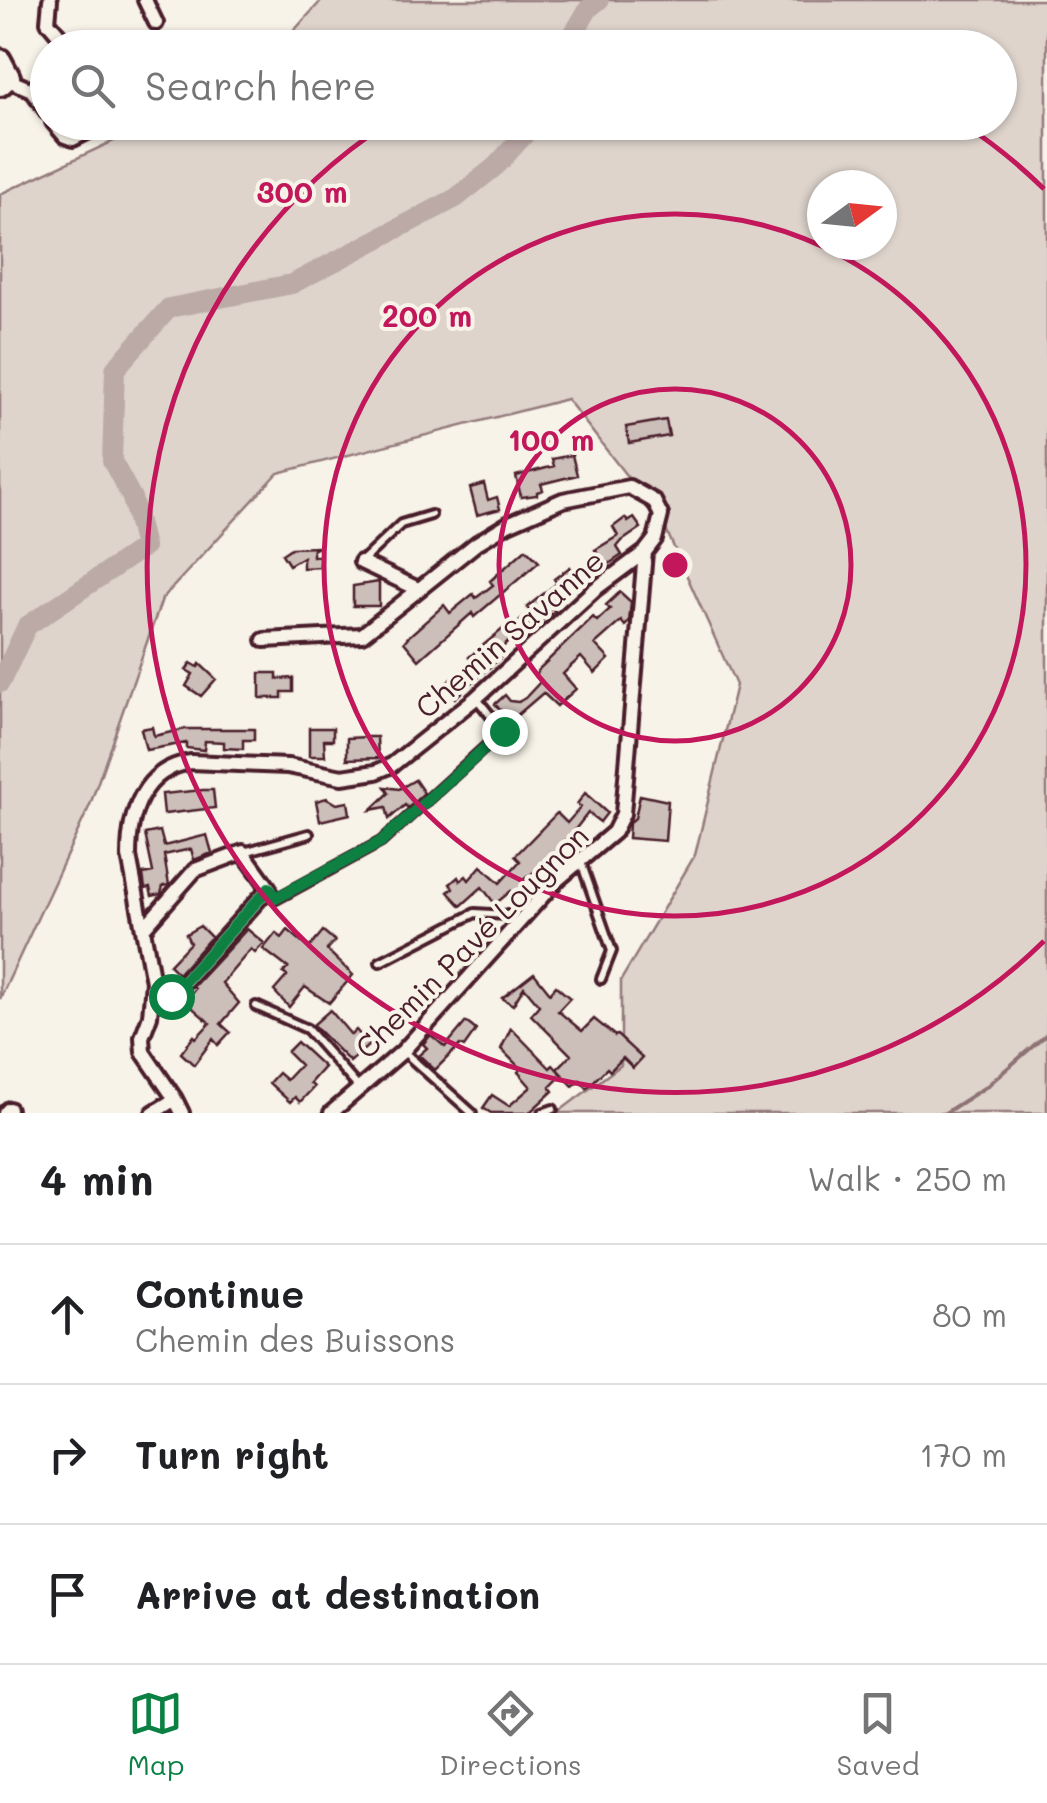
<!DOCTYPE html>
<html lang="en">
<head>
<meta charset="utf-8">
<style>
  :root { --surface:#fff; --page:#f2f2f2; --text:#202124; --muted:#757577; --line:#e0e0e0; --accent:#0b8043 }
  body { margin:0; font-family:Mali,sans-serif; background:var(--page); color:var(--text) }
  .compass { position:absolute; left:807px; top:170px; width:90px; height:90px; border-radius:50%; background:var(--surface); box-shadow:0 2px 8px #0004; rotate:75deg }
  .stop { position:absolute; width:30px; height:30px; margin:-22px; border:8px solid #0b8043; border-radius:50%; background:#fff }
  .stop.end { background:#0b8043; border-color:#fff; box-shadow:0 2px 10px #0008 }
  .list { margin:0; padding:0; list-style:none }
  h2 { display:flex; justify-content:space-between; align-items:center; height:130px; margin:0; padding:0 40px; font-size:42px }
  h2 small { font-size:32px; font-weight:400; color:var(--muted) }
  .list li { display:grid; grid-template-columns:65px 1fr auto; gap:30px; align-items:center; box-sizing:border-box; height:140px; padding:0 40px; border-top:2px solid var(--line) }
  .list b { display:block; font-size:38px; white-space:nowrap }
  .list p { margin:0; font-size:32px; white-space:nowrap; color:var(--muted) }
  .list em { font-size:32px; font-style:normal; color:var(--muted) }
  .icon { flex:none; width:55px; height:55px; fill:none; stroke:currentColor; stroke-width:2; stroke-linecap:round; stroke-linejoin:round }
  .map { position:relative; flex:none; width:1047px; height:1113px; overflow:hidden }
  .search { position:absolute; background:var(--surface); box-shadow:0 2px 8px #0004; left:30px; right:30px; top:30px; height:110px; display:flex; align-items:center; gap:25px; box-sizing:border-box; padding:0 35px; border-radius:55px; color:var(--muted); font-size:38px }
  .sheet { height:550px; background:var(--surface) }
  nav { display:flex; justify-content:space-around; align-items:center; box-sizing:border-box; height:140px; border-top:2px solid var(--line); background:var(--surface); font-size:28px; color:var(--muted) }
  nav a { display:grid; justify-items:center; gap:5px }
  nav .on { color:var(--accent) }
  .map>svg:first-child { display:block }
</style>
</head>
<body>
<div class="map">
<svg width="1047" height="1113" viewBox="0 0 1047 1113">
  <rect width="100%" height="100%" fill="#f7f3e8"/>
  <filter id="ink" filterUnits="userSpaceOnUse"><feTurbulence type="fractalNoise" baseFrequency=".01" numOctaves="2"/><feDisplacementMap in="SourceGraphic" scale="20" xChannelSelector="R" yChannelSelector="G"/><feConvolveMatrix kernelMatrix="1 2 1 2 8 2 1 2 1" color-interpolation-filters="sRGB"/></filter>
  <g filter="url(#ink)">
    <path fill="#ded4cc" stroke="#947a7c" stroke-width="2.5" fill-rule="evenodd" d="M322,0H1047V1113H557L621,1065V980L695,855L736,685L663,523L567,399L278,473L162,599L90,805L0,999V194L152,123L1000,122V48L279,47ZM822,185H882V245H822Z"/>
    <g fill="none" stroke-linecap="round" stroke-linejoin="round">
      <path stroke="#8e7275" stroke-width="4" d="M945,1113L987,1086L1047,1034"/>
      <path stroke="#bcaaa7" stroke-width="20" d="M565,48L589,8L599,0
        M0,683L27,626L144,547L132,498L112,461L115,369L169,308L292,284L456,198L496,166L524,135L530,122"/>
    </g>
    <path fill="#ccbfb9" stroke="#4a1f2b" stroke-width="2.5" d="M666,420L669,436L629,443L626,427Z
      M572,455L577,475L541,484L543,490L537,492V495L521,497L516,476L554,466L552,459Z
      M484,484L488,500L497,497L500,509L477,515L470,488Z
      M625,518L628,522L634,518L641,528L622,541L617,547L622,555L606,566L595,550L618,536L613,527Z
      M319,547L313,550V556H320V567L303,568V557L289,565L282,554L291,548Z
      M526,549L539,562L474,617L472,613L419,660L404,642L408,637L444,605L450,613L473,594L476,598L493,585L490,581Z
      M570,567L581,583L549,604L555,611L539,623L536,619L514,637L509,631L530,612L527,607L557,583L554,579Z
      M379,582V606H353V586Z
      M620,592L631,602L629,622L625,626L621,621L595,644L609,659L595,673L581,657L571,666L563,674L576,689L557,706L543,693L515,717L511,713L506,717L495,704L505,695L510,701L518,702L525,698L541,681L536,675L538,670L593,617L597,621L610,609L606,605Z
      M504,628L513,638L496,653L500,658L455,698L445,684L474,662L469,657Z
      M191,663L198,667L200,664L216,679L201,696L186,686L193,674L186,670Z
      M260,673H277V679L293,678V692H282V698H260Z
      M152,727L154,736L185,729H254V740H243V749L224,748V742L205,741L204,750L186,748V743L146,750L141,729Z
      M309,728H333V740H324L325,756H309Z
      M368,737H377L378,758L347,759V738Z
      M415,780L424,793L408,808L405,805L389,819L386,807L371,810L389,793L385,787L399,789Z
      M203,790H213L215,808L164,814L162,794Z
      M585,793L607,813L600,822L588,813L552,859L523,880L527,884L516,896L511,891L495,904L482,887L461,906L448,892L453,888L450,884L458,877L460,881L466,876L469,880L481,866L500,883L520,861L515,856L557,813L567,823L581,807L577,804Z
      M640,795L668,801L665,841L628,838L629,823L635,818Z
      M327,798L337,804L348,802L350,814L320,821L316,801Z
      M160,831L164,846L207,835L212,853L194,860L191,849L164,855L169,885L163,886L161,894L152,896L150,888L145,889L143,874L153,872L145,834Z
      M200,926L211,937L178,974L169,965L190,943L186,934Z
      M247,929L264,943L255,953L251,949L222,983L239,1003L221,1024L230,1032L218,1045L213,1039L194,1065L181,1053L194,1036L196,1038L210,1023L187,1003L192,998L189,996L195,989L193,987Z
      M288,930L309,948L323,931L335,941L327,950L353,975L329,1003L305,987L289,1007L274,991L287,976L283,973L288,968L263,949L276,933L282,938Z
      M534,973L550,993L556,986L570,998L558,1011L582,1031L594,1019L615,1036L617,1035L642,1058L633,1068L623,1058L610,1071L607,1068L587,1088L580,1080L573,1086L557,1069L571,1055L531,1015L539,1005L524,987L513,1005L502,998Z
      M330,1010L351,1035L356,1030L369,1045L350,1062L313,1025Z
      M466,1022L476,1030L464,1047L460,1045L435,1070L419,1055L427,1048L423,1044L431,1035L445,1047Z
      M511,1028L550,1068L553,1065L562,1075L550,1087L553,1091L529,1113H491L483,1108L492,1095L509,1106L531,1087L518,1072L521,1069L501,1049Z
      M297,1042L324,1067L310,1083L314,1087L300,1102L295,1097L290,1102L269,1083L278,1073L286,1080L300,1065L287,1052Z"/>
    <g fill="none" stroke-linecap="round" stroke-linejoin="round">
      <g stroke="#4a1f2b" stroke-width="14">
        <path id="lane" d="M362,561L401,524L431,515
          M244,852L309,834
          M581,862L612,951L601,979
          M269,889L276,899L381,842L503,731L477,699
          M380,962L475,913L507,915L515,925
          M256,1006L307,1029L358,1087
          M404,1052L472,1113
          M542,1113L553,1109"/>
      </g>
      <g stroke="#4a1f2b" stroke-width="20">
        <path id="street" d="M50,0L48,22L70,48
          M145,0L156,23
          M8,80L32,90L48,113
          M53,122L65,136L73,139L91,130L97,122
          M361,562L418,589
          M143,929L195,870L243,852L269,888L175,992L171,996H158L153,1001
          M175,1099L143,1052L142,1037L150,1016L153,982L129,856C129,813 143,769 191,762L288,766L342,777L376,772L392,765L476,698L594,590L645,552L655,539L661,515L654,501L629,487L563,500L508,524L477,543L362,635L264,640
          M5,1113L9,1109
          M153,1113L175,1099L182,1113
          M331,1113L403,1051L556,881L614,832L623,814L645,552"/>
      </g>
      <g stroke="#4a1f2b" stroke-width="28">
        <path id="primary" d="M0,60L9,77L0,85"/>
      </g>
      <use href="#lane" stroke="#f7f3e8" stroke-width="6"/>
      <use href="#street" stroke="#f7f3e8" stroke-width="12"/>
      <use href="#primary" stroke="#f7f3e8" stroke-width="20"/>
    </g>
  </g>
  <g fill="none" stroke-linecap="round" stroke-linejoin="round" filter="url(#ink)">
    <path stroke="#0b8043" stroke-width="12" d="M171,996L269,888L276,898L381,842L504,731"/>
  </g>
  <g fill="none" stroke="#c2185b" stroke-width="5">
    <circle cx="675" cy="565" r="176"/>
    <circle cx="675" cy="565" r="351"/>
    <path d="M1044 941A527 527 0 1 1 388 123M579 47A527 527 0 0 1 771 47M962 123A527 527 0 0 1 1044 189"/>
  </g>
  <g text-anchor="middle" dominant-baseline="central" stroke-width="8" stroke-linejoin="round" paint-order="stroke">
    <g font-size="30" fill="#4a1f2b" stroke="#f7f3e8">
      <text transform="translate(509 633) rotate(-41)">Chemin Savanne</text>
      <text transform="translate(471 941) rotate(-45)">Chemin Pavé Lougnon</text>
    </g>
  </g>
  <circle cx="675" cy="565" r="15" fill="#c2185b" stroke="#f7f3e8" stroke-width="5"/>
  <g font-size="30" text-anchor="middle" font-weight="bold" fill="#c2185b" stroke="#f7f3e8" stroke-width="8" stroke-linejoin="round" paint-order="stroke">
    <text x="302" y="203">300 m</text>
    <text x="427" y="327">200 m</text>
    <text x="551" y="451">100 m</text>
  </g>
</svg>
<svg class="compass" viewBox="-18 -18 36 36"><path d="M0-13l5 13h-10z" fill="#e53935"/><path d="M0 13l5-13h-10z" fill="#757577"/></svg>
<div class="stop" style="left:171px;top:996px"></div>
<div class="stop end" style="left:504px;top:731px"></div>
<div class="search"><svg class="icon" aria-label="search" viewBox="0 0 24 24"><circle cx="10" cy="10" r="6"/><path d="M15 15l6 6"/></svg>Search here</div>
</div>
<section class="sheet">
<h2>4 min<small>Walk · 250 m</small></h2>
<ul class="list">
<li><svg class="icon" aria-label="ahead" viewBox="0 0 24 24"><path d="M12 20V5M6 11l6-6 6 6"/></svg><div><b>Continue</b><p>Chemin des Buissons</p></div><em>80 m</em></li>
<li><svg class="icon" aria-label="right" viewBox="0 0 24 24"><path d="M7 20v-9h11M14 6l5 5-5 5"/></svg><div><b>Turn right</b></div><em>170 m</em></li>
<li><svg class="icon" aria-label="arrive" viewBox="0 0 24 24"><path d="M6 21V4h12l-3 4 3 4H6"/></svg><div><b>Arrive at destination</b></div></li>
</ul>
</section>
<nav>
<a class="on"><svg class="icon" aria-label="map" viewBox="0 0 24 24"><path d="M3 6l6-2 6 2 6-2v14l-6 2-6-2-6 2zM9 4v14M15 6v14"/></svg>Map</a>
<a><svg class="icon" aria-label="directions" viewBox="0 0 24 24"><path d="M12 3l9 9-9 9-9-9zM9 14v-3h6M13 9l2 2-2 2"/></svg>Directions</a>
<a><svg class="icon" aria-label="saved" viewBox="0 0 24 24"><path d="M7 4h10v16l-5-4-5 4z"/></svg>Saved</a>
</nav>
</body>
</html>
